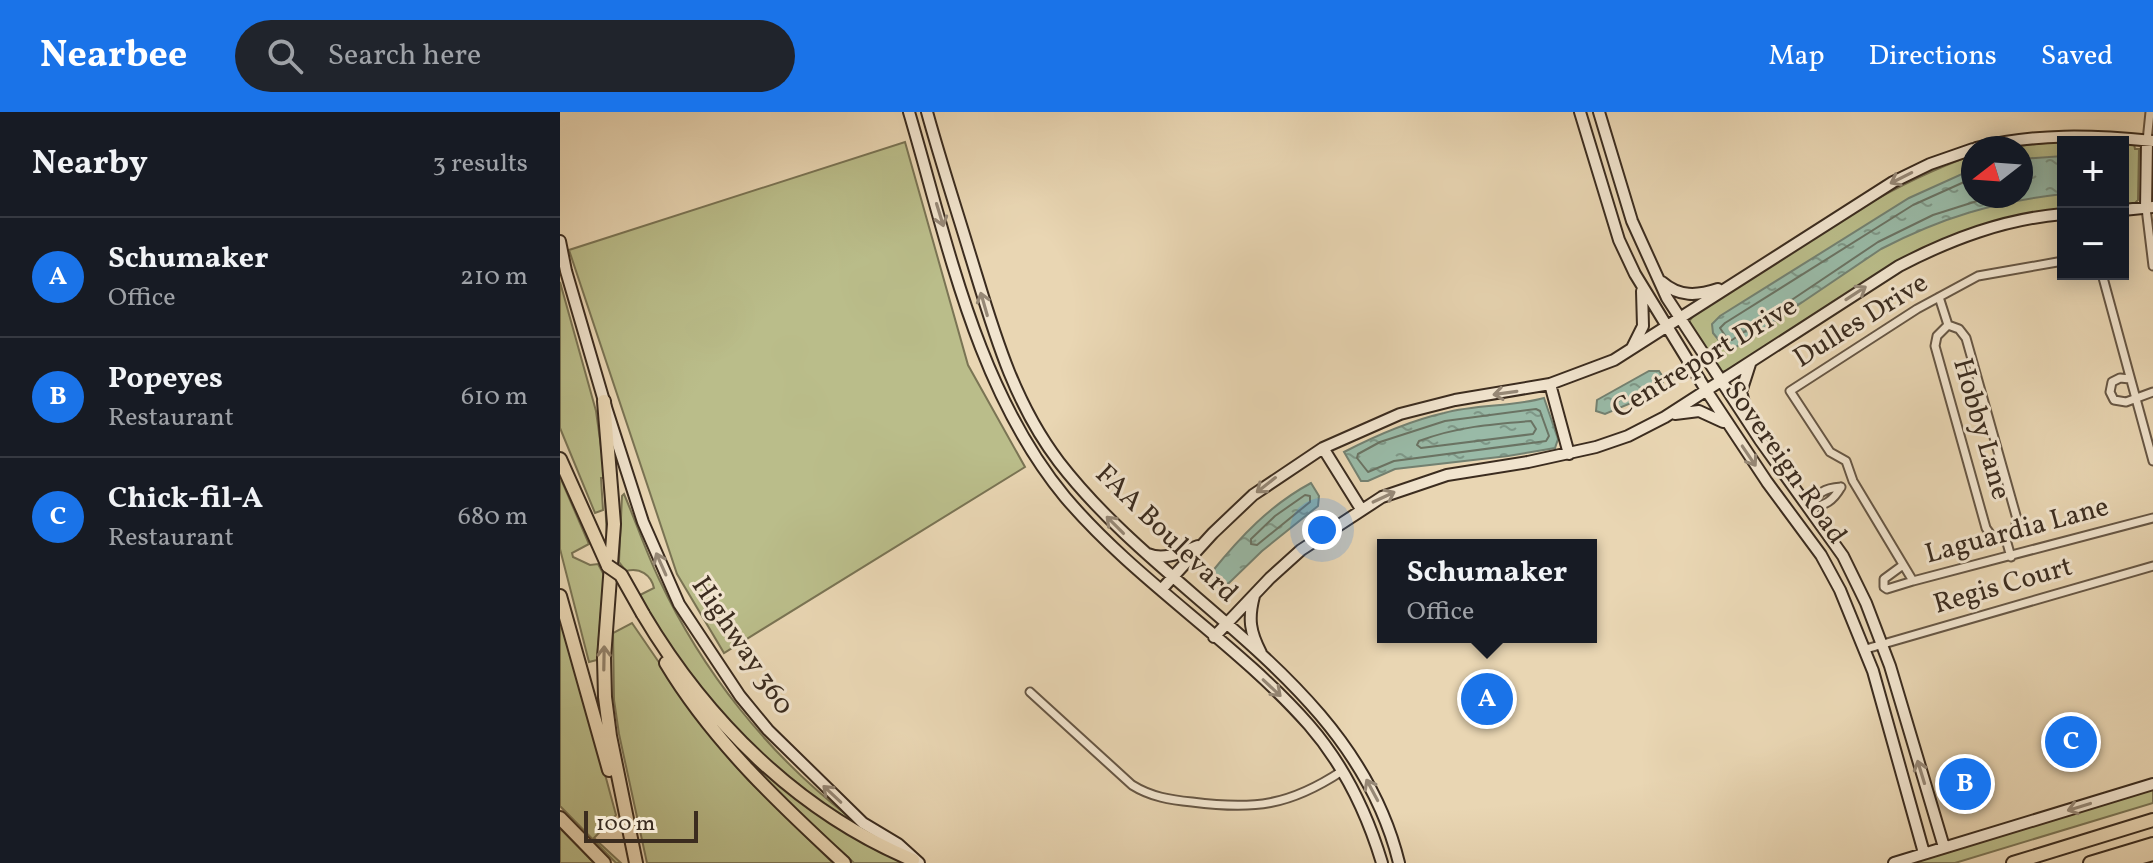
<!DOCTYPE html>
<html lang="en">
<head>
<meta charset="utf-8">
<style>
  :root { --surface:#171b24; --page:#20242c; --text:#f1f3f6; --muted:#9ea1a6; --line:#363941; --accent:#1a73e8 }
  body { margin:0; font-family:Vollkorn,serif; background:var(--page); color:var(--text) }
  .controls { position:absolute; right:24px; top:24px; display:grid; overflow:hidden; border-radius:0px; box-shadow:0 4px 20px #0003 }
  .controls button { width:72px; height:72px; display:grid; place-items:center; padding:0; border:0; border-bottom:2px solid var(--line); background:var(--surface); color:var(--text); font:40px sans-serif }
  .compass { position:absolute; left:1401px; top:24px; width:72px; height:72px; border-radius:50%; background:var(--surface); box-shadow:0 4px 20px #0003; rotate:253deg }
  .scale { position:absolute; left:24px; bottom:20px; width:114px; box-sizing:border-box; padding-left:8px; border:4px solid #3b2c1f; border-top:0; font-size:22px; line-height:28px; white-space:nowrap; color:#3b2c1f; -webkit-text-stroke:6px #f1e4ce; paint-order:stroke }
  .you { position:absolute; left:762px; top:418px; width:28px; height:28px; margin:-20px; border:6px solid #fff; border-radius:50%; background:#1a73e8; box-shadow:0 0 0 12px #1a73e833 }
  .badge { display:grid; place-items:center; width:52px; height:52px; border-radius:50%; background:var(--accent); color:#fff; font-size:26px; font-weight:700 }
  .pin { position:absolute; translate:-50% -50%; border:4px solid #fff; box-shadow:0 2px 8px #0006 }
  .popup { position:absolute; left:817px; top:427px; width:220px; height:104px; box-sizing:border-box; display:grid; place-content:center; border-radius:0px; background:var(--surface); filter:drop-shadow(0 2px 6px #0005); font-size:26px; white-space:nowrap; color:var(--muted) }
  .popup b { font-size:30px; color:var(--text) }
  .popup::after { content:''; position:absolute; left:50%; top:100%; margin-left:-16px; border:16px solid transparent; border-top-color:var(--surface) }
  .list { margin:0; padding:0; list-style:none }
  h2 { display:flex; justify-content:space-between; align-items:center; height:104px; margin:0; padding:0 32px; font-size:34px }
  h2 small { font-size:26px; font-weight:400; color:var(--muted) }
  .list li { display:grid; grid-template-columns:52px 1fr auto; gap:24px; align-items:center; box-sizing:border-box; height:120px; padding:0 32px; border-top:2px solid var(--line) }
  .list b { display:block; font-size:30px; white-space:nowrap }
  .list p { margin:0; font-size:26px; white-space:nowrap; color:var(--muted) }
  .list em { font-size:26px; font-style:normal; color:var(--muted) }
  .icon { flex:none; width:44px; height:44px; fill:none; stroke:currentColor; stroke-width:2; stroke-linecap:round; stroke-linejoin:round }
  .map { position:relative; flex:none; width:1593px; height:751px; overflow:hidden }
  header { display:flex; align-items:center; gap:48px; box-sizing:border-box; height:112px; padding:0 40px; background:var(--accent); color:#fff }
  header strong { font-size:38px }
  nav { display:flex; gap:44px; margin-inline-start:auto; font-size:28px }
  .search { width:560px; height:72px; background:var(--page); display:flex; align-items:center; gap:20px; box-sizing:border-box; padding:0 28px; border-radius:44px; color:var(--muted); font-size:30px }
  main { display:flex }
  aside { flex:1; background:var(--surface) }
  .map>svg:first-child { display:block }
</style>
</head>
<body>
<header>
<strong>Nearbee</strong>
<div class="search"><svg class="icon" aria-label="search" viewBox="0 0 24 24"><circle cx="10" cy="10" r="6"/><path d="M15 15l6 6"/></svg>Search here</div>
<nav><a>Map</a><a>Directions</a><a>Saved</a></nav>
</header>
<main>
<aside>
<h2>Nearby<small>3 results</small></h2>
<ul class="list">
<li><span class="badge">A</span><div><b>Schumaker</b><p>Office</p></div><em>210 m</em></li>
<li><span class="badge">B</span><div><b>Popeyes</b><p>Restaurant</p></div><em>610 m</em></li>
<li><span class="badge">C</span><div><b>Chick-fil-A</b><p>Restaurant</p></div><em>680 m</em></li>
</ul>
</aside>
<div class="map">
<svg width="1593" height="751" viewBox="0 0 1593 751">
  <defs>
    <pattern id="water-ripples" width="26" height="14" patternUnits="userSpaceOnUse" patternTransform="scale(2)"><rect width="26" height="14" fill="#99baa7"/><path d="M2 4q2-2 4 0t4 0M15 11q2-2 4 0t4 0" fill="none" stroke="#7e9787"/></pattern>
  </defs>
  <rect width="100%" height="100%" fill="#e9d6b3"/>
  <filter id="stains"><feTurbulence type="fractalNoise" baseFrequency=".0025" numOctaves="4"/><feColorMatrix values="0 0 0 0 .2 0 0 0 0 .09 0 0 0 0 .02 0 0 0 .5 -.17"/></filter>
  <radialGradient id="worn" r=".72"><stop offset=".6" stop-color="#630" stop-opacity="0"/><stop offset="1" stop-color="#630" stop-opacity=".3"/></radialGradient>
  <path fill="#babd8a" stroke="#7a7454" stroke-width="2" d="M1512,28L1550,30H1503V99L1458,104L1423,113L1359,138L1166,259L1161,260L1128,211L1134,203C1223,146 1313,78 1413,43V84H1461V36H1440Z
    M345,30L408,253L465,355L164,541L117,462L9,138Z
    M1563,31L1574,32L1575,37H1579L1578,88L1573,93L1563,94Z
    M0,170L36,299L45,363L47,427L44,366H41L43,398L35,401L0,316Z
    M0,365L29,432L12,441L13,445L30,453L38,452L44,463L37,548L29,550L0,437Z
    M64,382C76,410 86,440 99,467C142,559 208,642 288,704L286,707C226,671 169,619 129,562C111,537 95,510 78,484L94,476C91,463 80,455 66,459L59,450L62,384Z
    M0,496L56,703L34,726L61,751H56L0,694Z
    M72,511L146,619L188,668L273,751H87L59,622L54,588L53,521Z
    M190,645L269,708L345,751H294L233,695L188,649Z
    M1593,677V691L1395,751H1350Z
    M0,716L34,751H0Z"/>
  <path fill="url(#water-ripples)" stroke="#738171" stroke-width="2" d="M1503,44V82C1434,90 1383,105 1321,137L1176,235L1166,237L1153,221L1152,212L1160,204L1349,86L1413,57V84H1461V47Z
    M1089,259H1099L1103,265V272L1088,284L1045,302L1036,299L1037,288Z
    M984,286L998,327L995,336L948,344L835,357L808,369H801L784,340C815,324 849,309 884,301C917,292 952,295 984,286Z
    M751,371L759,384L758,394L702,439L668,472L654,470L651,461C680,425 710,393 751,371Z"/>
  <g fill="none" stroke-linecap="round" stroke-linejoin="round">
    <path stroke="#6a7363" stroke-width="2" d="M1413,66L1353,93L1165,211L1160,216L1168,228H1172L1318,130L1373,103L1433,84
      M976,297L980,299L989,324L986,329L834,349L808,360L797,346L798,342L820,330L885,309Z
      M971,309L976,317L973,322L861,336L857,333L859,329C896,315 932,312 971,309Z
      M745,383L750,384V390L697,433L691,432V427L715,404Z"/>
    <g stroke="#665644" stroke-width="11">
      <path id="street" d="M1587,29L1590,0
        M1586,96L1593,154
        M1503,149L1418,164L1357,197L1230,279L1270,340L1286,349L1293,369L1353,469L1593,406
        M1542,162L1593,349
        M1379,185L1388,213L1399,217L1406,226L1457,407L1455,418L1442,425L1431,423L1426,416L1375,234L1377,224L1388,213
        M1570,267L1560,266L1552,270L1550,280L1554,288L1566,290L1593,280
        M1249,396C1257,381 1264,376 1281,375
        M1249,396C1265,394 1273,389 1281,375
        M1445,424L1451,445
        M1343,453L1324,467V475L1327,477L1353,469
        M1306,537L1593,454
        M470,580L572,673C591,685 611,688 632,690C694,698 729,694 782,659"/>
    </g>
    <g stroke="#3b2c1f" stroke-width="14">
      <path id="secondary" d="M349,0C388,131 416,277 505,385C577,470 676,530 749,613C783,652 807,701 822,751
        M367,0C380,47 395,93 409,139C432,213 451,287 499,350C606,489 795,569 839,751
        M1020,0L1059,128L1075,162L1146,278L1207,370L1261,443L1280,478L1313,559L1364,741
        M1039,0L1072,109L1107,186L1200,328L1283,444L1306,491L1330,554L1384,735
        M1416,36C1476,21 1532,23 1593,29
        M1586,96L1587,29
        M1563,98L1593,95
        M0,129L6,159L44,289L83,410L119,492L180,584L208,618L303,711L338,732L359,751
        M1102,170C1119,185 1137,184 1158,177
        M1072,236L1083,214L1082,179
        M990,272L1009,342
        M1187,301L1181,280L1190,252
        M1115,302L1139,299L1163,310
        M763,336L801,397
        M588,442C604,449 622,440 638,434
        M601,478L653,421L693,383L763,336L840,302L895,288L990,272L1054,248L1333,70L1370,52L1413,37
        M694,484C688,507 690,520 701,541
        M654,525L710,466L741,438L822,385L887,363L968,350L1036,335L1068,324L1105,305L1339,154C1391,127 1444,107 1503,102
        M1334,751L1593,672"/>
    </g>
    <g stroke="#3b2c1f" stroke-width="16">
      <path id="highway" d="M44,289L54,412L44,546L45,585L50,624L76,751
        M0,347L48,454
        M0,484L49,658
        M83,502C146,608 238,700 353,748
        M106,551C152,628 219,691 284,751
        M0,706L44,751
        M1550,745L1564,750L1593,742
        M1453,751L1593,708
        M1530,751L1593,732"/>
    </g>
    <use href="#street" stroke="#f1e4ce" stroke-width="7"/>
    <use href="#secondary" stroke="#f1e4ce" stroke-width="10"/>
    <use href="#highway" stroke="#e9d6b3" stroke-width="12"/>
    <g stroke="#3b2c1f" stroke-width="16" stroke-linecap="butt">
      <path id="highway-bridge" d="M48,454L61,463L83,502"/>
    </g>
    <use href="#highway-bridge" stroke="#e9d6b3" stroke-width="12"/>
  </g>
  <defs><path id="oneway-shaft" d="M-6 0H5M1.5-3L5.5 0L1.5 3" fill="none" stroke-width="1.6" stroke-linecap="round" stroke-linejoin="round" transform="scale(2)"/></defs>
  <g stroke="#968876">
    <use href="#oneway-shaft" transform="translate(1341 66) rotate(153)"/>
    <use href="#oneway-shaft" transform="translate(380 103) rotate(73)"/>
    <use href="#oneway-shaft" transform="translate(1296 181) rotate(-33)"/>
    <use href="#oneway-shaft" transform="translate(424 192) rotate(-106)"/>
    <use href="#oneway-shaft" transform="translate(945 281) rotate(172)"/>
    <use href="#oneway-shaft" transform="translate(1189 344) rotate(56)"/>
    <use href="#oneway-shaft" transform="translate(706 373) rotate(142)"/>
    <use href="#oneway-shaft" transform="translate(824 385) rotate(-25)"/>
    <use href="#oneway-shaft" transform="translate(555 413) rotate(-135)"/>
    <use href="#oneway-shaft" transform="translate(101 452) rotate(-114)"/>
    <use href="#oneway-shaft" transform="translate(712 576) rotate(43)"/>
    <use href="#oneway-shaft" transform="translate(1361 660) rotate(-107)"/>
    <use href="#oneway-shaft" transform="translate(812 678) rotate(-118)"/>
    <use href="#oneway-shaft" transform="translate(272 682) rotate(-137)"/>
    <use href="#oneway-shaft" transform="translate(1519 695) rotate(163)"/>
  </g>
  <use stroke="#928169" href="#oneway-shaft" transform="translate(44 546) rotate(-89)"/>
  <g text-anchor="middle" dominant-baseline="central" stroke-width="6" stroke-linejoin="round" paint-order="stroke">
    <g font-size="28" fill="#3b2c1f" stroke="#f1e4ce">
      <text transform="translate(1301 209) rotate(-32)">Dulles Drive</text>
      <text transform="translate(1145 246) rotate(-31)">Centreport Drive</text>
      <text transform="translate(1421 317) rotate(74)">Hobby Lane</text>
      <text transform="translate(1225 351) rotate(55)">Sovereign Road</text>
      <text transform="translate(1457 419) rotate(-15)">Laguardia Lane</text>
      <text transform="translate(606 422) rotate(44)">FAA Boulevard</text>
      <text transform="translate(1443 474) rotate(-16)">Regis Court</text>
      <text transform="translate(182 534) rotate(56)">Highway 360</text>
    </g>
  </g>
  <rect width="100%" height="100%" filter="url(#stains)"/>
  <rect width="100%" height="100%" fill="url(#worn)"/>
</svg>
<div class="controls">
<button>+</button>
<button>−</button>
</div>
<svg class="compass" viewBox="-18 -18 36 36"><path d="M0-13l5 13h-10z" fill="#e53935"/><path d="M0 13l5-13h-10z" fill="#9ea1a6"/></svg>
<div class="scale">100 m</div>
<div class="you"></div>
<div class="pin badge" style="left:927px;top:587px">A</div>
<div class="popup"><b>Schumaker</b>Office</div>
<div class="pin badge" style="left:1405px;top:672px">B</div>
<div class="pin badge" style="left:1511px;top:630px">C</div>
</div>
</main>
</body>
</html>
